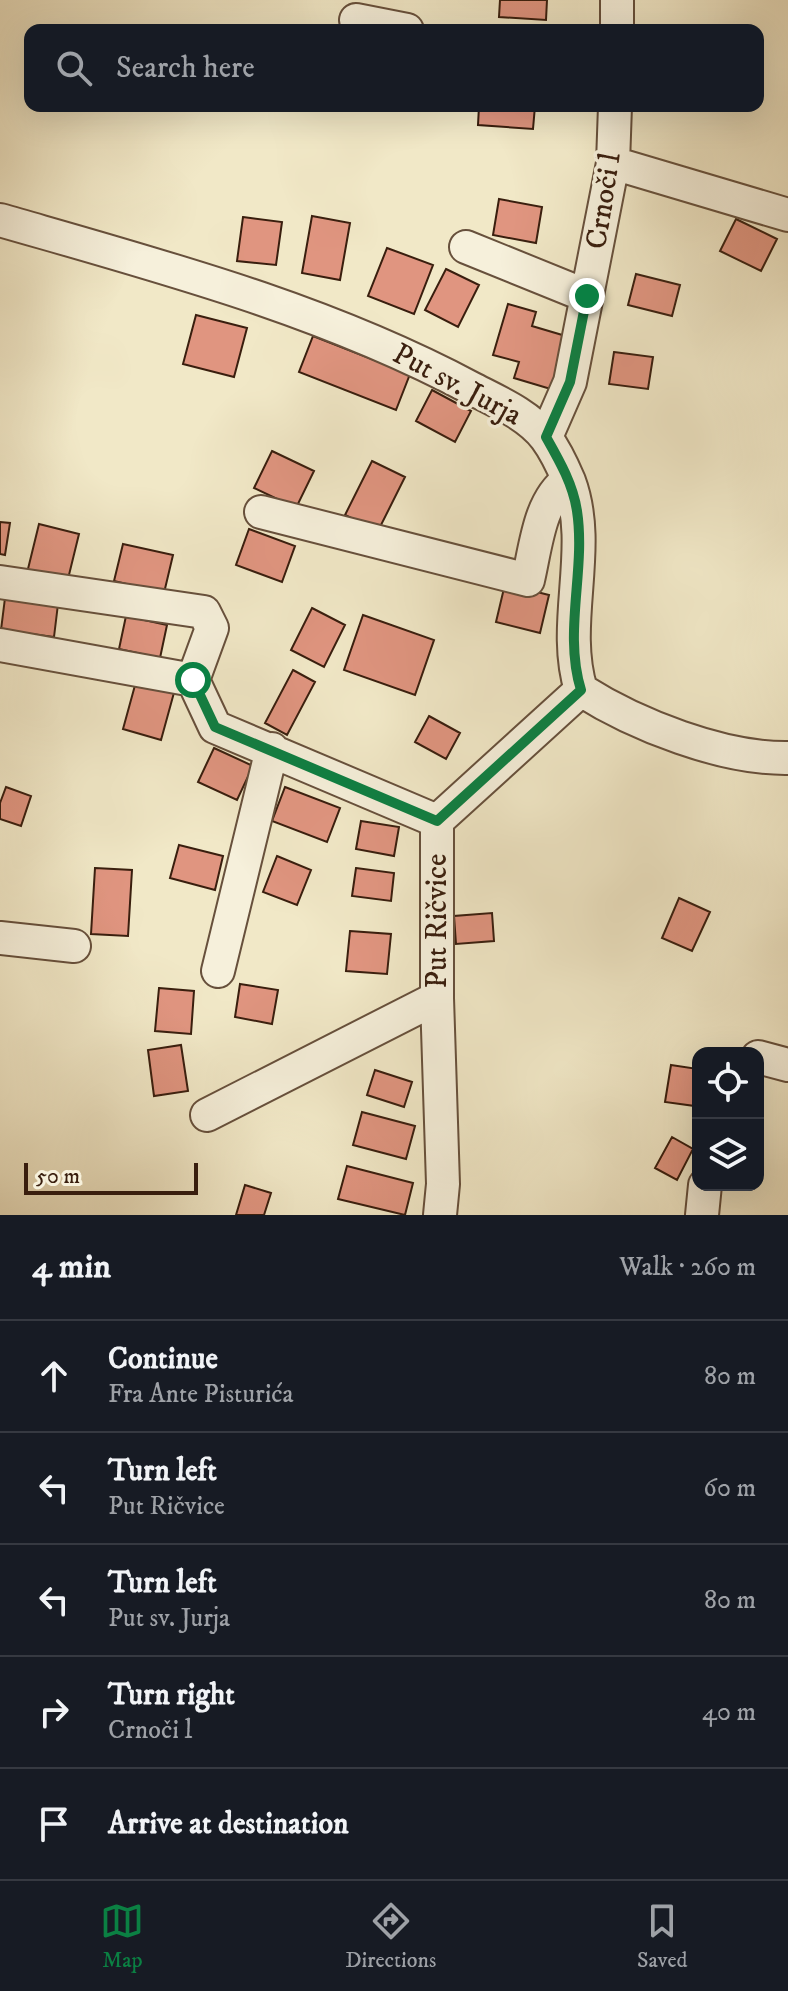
<!DOCTYPE html>
<html lang="en">
<head>
<meta charset="utf-8">
<style>
  :root { --surface:#171b24; --page:#242831; --text:#f1f3f6; --muted:#9ea1a6; --line:#363941; --accent:#0b8043 }
  body { margin:0; font-family:"IM FELL DW Pica",serif; background:var(--page); color:var(--text) }
  .controls { position:absolute; right:24px; bottom:24px; display:grid; overflow:hidden; border-radius:16px; box-shadow:0 8px 32px #0002 }
  .controls button { width:72px; height:72px; display:grid; place-items:center; padding:0; border:0; border-bottom:2px solid var(--line); background:var(--surface); color:var(--text); font:40px sans-serif }
  .scale { position:absolute; left:24px; bottom:20px; width:174px; box-sizing:border-box; padding-left:8px; border:4px solid #391e0e; border-top:0; font-size:22px; line-height:28px; white-space:nowrap; color:#391e0e; -webkit-text-stroke:6px #f6f0db; paint-order:stroke }
  .stop { position:absolute; width:24px; height:24px; margin:-18px; border:6px solid #0b8043; border-radius:50%; background:#fff }
  .stop.end { background:#0b8043; border-color:#fff; box-shadow:0 2px 8px #0008 }
  .list { margin:0; padding:0; list-style:none }
  h2 { display:flex; justify-content:space-between; align-items:center; height:104px; margin:0; padding:0 32px; font-size:34px }
  h2 small { font-size:26px; font-weight:400; color:var(--muted) }
  .list li { display:grid; grid-template-columns:52px 1fr auto; gap:24px; align-items:center; box-sizing:border-box; height:112px; padding:0 32px; border-top:2px solid var(--line) }
  .list b { display:block; font-size:30px; white-space:nowrap }
  .list p { margin:0; font-size:26px; white-space:nowrap; color:var(--muted) }
  .list em { font-size:26px; font-style:normal; color:var(--muted) }
  .icon { flex:none; width:44px; height:44px; fill:none; stroke:currentColor; stroke-width:2; stroke-linecap:round; stroke-linejoin:round }
  .map { position:relative; flex:none; width:788px; height:1215px; overflow:hidden }
  .search { position:absolute; background:var(--surface); box-shadow:0 8px 32px #0002; left:24px; right:24px; top:24px; height:88px; display:flex; align-items:center; gap:20px; box-sizing:border-box; padding:0 28px; border-radius:16px; color:var(--muted); font-size:30px }
  .sheet { height:664px; background:var(--surface) }
  nav { display:flex; justify-content:space-around; align-items:center; box-sizing:border-box; height:112px; border-top:2px solid var(--line); background:var(--surface); font-size:22px; color:var(--muted) }
  nav a { display:grid; justify-items:center; gap:4px }
  nav .on { color:var(--accent) }
  .map>svg:first-child { display:block }
</style>
</head>
<body>
<div class="map">
<svg width="788" height="1215" viewBox="0 0 788 1215">
  <rect width="100%" height="100%" fill="#f1e8c7"/>
  <filter id="stains"><feTurbulence type="fractalNoise" baseFrequency=".0025" numOctaves="4"/><feColorMatrix values="0 0 0 0 .2 0 0 0 0 .09 0 0 0 0 .02 0 0 0 .5 -.17"/></filter>
  <radialGradient id="worn" r=".72"><stop offset=".6" stop-color="#630" stop-opacity="0"/><stop offset="1" stop-color="#630" stop-opacity=".3"/></radialGradient>
  <path fill="#e09580" stroke="#391e0e" stroke-width="2" d="M500,0H547L546,20L499,17Z
    M479,106H535L533,129L478,125Z
    M499,199L542,207L536,243L493,235Z
    M312,216L350,223L340,280L302,273Z
    M243,217L282,222L276,265L237,261Z
    M736,219L777,239L761,271L720,251Z
    M387,248L433,265L414,314L368,296Z
    M446,269L479,285L458,327L425,310Z
    M636,274L680,285L672,316L628,305Z
    M508,304L536,312L532,326L569,337L554,390L514,378L519,362L493,355Z
    M196,315L247,328L234,377L183,364Z
    M313,336L410,374L396,410L299,372Z
    M614,352L653,357L648,389L609,384Z
    M432,390L471,411L455,442L416,421Z
    M272,451L314,471L296,508L254,488Z
    M372,461L405,477L378,531L345,515Z
    M0,522L10,523L5,555L0,554Z
    M39,524L79,534L67,583L27,573Z
    M249,529L295,546L282,582L236,565Z
    M123,544L173,555L164,593L114,581Z
    M505,584L549,595L540,633L496,622Z
    M5,598L58,604L54,637L1,630Z
    M312,608L345,625L324,667L291,650Z
    M363,615L434,640L415,695L344,670Z
    M126,616L167,625L160,658L119,649Z
    M293,670L315,682L287,735L265,723Z
    M137,678L175,689L161,740L123,729Z
    M429,716L460,733L446,759L415,742Z
    M214,748L253,766L237,800L198,782Z
    M6,787L31,796L21,826L0,819V803Z
    M285,787L340,808L327,842L272,821Z
    M361,821L399,827L394,856L356,849Z
    M179,845L223,856L215,890L170,878Z
    M277,856L311,870L297,905L263,892Z
    M95,868L132,870L128,936L91,934Z
    M356,868L394,873L391,901L352,896Z
    M679,898L710,912L692,951L662,938Z
    M492,913L494,941L456,944L454,916Z
    M350,931L391,934L387,974L346,971Z
    M240,984L278,990L272,1024L235,1017Z
    M159,988L194,991L191,1034L155,1031Z
    M181,1045L188,1091L154,1096L148,1050Z
    M671,1065L698,1069L695,1106L665,1102Z
    M375,1070L412,1082L404,1107L367,1095Z
    M362,1112L415,1126L406,1159L353,1145Z
    M672,1137L693,1149L677,1180L655,1168Z
    M347,1166L413,1183L405,1215L338,1199Z
    M245,1185L271,1193L264,1215H236Z"/>
  <g fill="none" stroke-linecap="round" stroke-linejoin="round">
    <g stroke="#67503c" stroke-width="36">
      <path id="minor" d="M356,20L407,30
        M617,30V0
        M613,163L788,215
        M0,220C160,266 323,309 471,388C496,401 529,415 546,438C555,450 563,467 569,481C594,548 560,623 581,690C636,725 723,759 788,758
        M466,247L587,296
        M546,437L570,382L613,163L615,106
        M261,512L528,580C536,546 539,501 568,480
        M0,582L204,612L212,628L193,680
        M0,645L193,680L215,727L437,821
        M0,938L74,946
        M218,971L272,749
        M758,1057L788,1065
        M207,1115L437,998
        M440,1215L443,1184L437,998V821L581,690
        M702,1215L705,1185"/>
    </g>
    <use href="#minor" stroke="#f6f0db" stroke-width="32"/>
  </g>
  <g fill="none" stroke-linecap="round" stroke-linejoin="round">
    <path stroke="#0b8043" stroke-width="10" d="M193,680L215,727L437,821L581,690C563,632 586,570 577,511C573,484 559,460 546,437L570,382L587,296"/>
  </g>
  <g text-anchor="middle" dominant-baseline="central" stroke-width="7" stroke-linejoin="round" paint-order="stroke">
    <g font-size="30" fill="#391e0e" stroke="#f6f0db">
      <text transform="translate(604 201) rotate(-81)">Crnoči l</text>
      <text transform="translate(457 385) rotate(28)">Put sv. Jurja</text>
      <text transform="translate(437 921) rotate(-90)">Put Ričvice</text>
    </g>
  </g>
  <rect width="100%" height="100%" filter="url(#stains)"/>
  <rect width="100%" height="100%" fill="url(#worn)"/>
</svg>
<div class="controls">
<button><svg class="icon" aria-label="locate" viewBox="0 0 24 24"><circle cx="12" cy="12" r="6"/><path d="M12 2v4M12 18v4M2 12h4M18 12h4"/></svg></button>
<button><svg class="icon" aria-label="layers" viewBox="0 0 24 24"><path d="M12 4l9 5-9 5-9-5zM3 14l9 5 9-5"/></svg></button>
</div>
<div class="scale">50 m</div>
<div class="stop" style="left:193px;top:680px"></div>
<div class="stop end" style="left:587px;top:296px"></div>
<div class="search"><svg class="icon" aria-label="search" viewBox="0 0 24 24"><circle cx="10" cy="10" r="6"/><path d="M15 15l6 6"/></svg>Search here</div>
</div>
<section class="sheet">
<h2>4 min<small>Walk · 260 m</small></h2>
<ul class="list">
<li><svg class="icon" aria-label="ahead" viewBox="0 0 24 24"><path d="M12 20V5M6 11l6-6 6 6"/></svg><div><b>Continue</b><p>Fra Ante Pisturića</p></div><em>80 m</em></li>
<li><svg class="icon" aria-label="left" viewBox="0 0 24 24"><path d="M17 20v-9H6M10 6l-5 5 5 5"/></svg><div><b>Turn left</b><p>Put Ričvice</p></div><em>60 m</em></li>
<li><svg class="icon" aria-label="left" viewBox="0 0 24 24"><path d="M17 20v-9H6M10 6l-5 5 5 5"/></svg><div><b>Turn left</b><p>Put sv. Jurja</p></div><em>80 m</em></li>
<li><svg class="icon" aria-label="right" viewBox="0 0 24 24"><path d="M7 20v-9h11M14 6l5 5-5 5"/></svg><div><b>Turn right</b><p>Crnoči l</p></div><em>40 m</em></li>
<li><svg class="icon" aria-label="arrive" viewBox="0 0 24 24"><path d="M6 21V4h12l-3 4 3 4H6"/></svg><div><b>Arrive at destination</b></div></li>
</ul>
</section>
<nav>
<a class="on"><svg class="icon" aria-label="map" viewBox="0 0 24 24"><path d="M3 6l6-2 6 2 6-2v14l-6 2-6-2-6 2zM9 4v14M15 6v14"/></svg>Map</a>
<a><svg class="icon" aria-label="directions" viewBox="0 0 24 24"><path d="M12 3l9 9-9 9-9-9zM9 14v-3h6M13 9l2 2-2 2"/></svg>Directions</a>
<a><svg class="icon" aria-label="saved" viewBox="0 0 24 24"><path d="M7 4h10v16l-5-4-5 4z"/></svg>Saved</a>
</nav>
</body>
</html>
